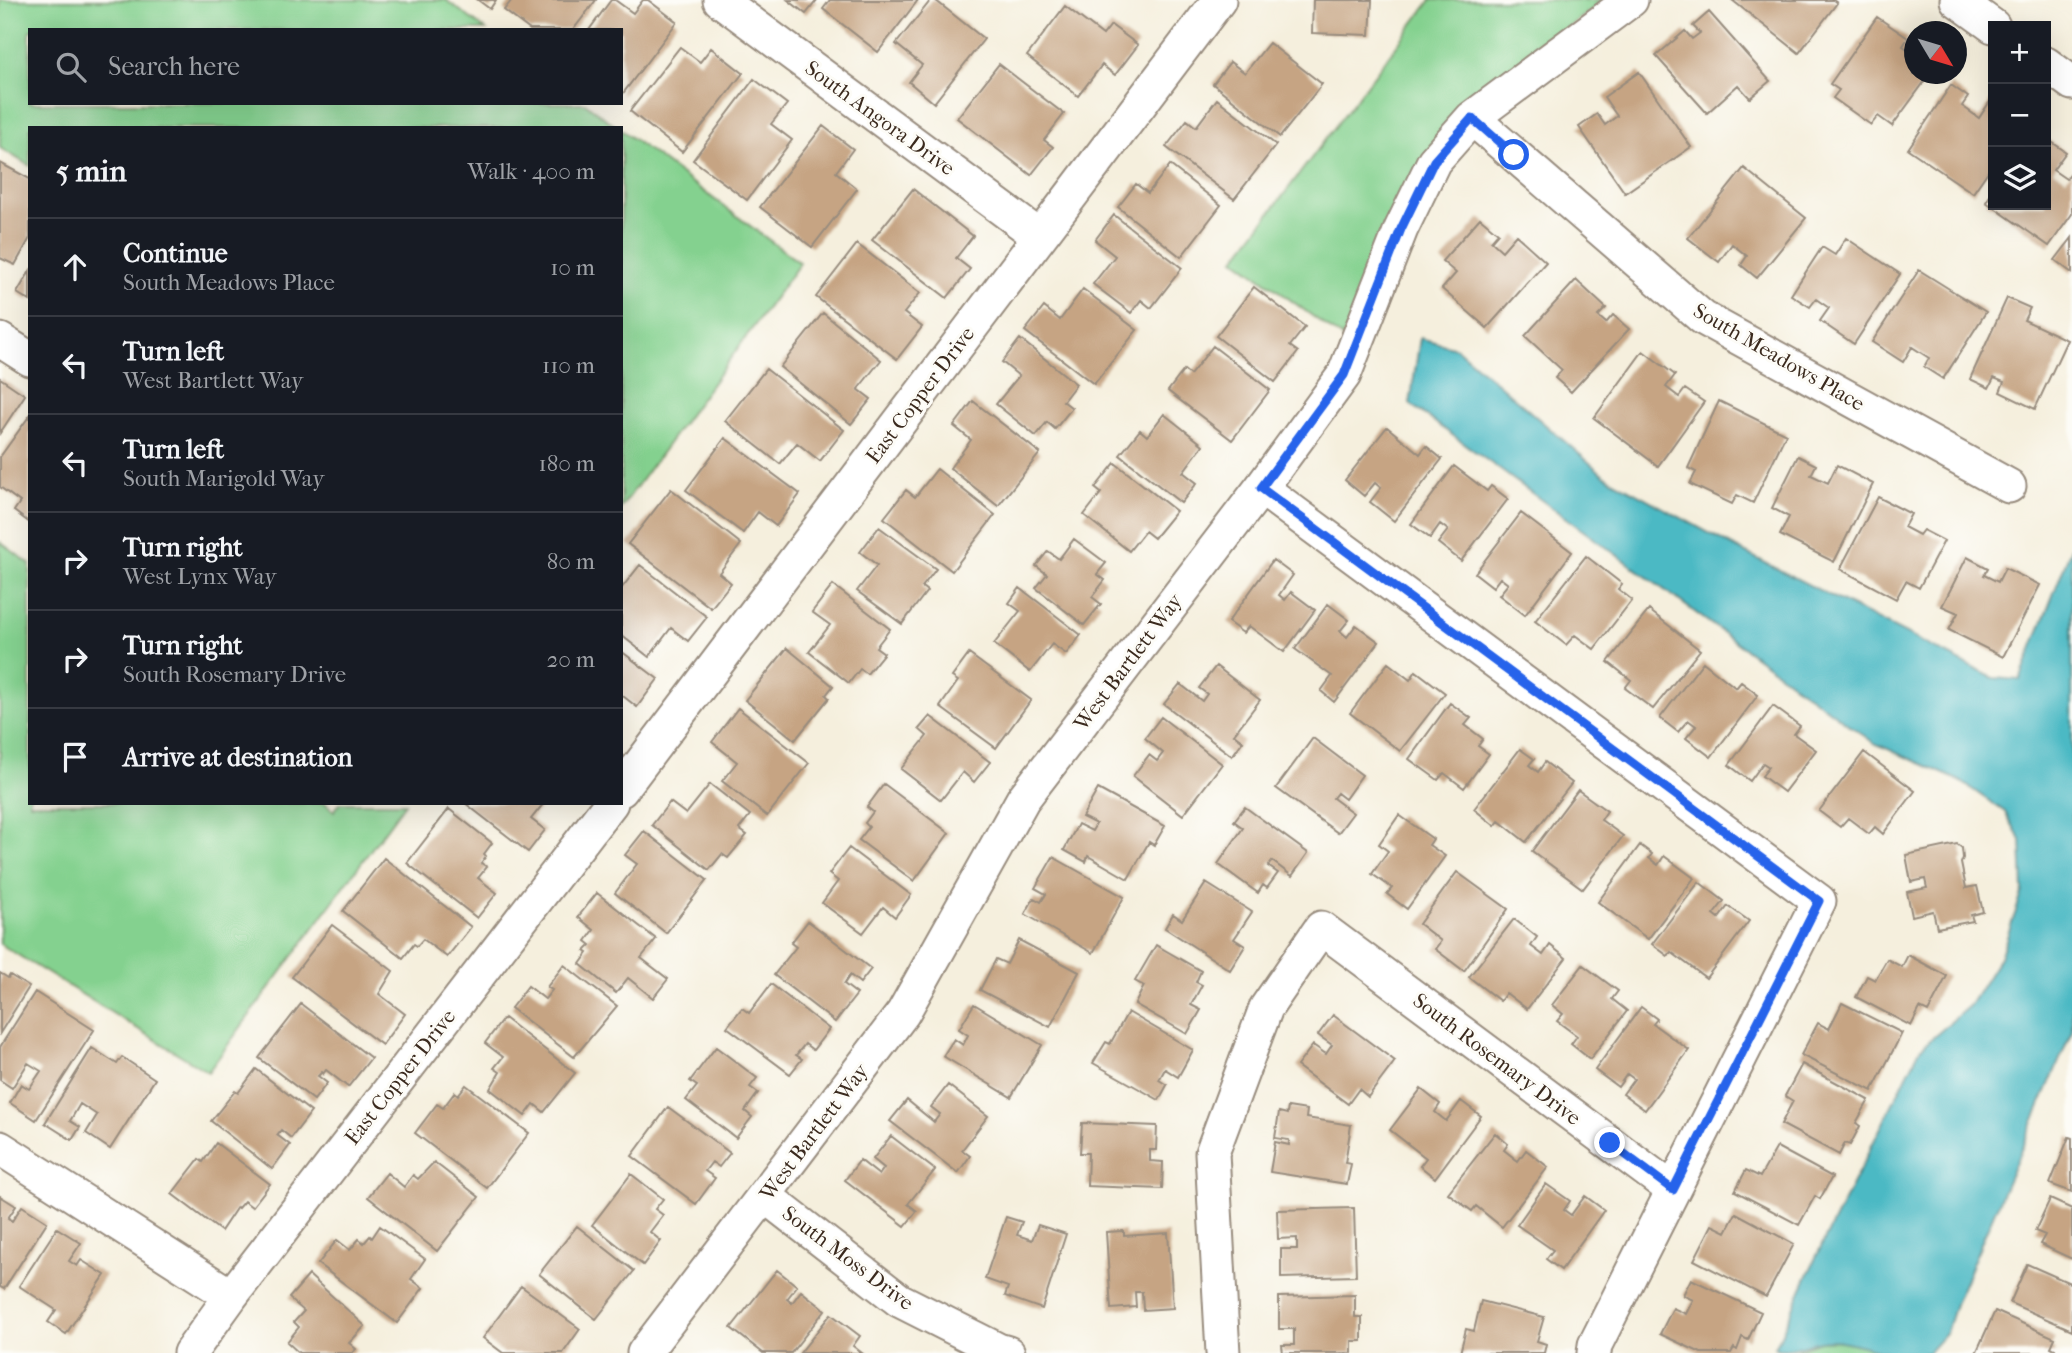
<!DOCTYPE html>
<html lang="en">
<head>
<meta charset="utf-8">
<style>
  :root { --surface:#171b24; --page:#20242c; --text:#f1f3f6; --muted:#9ea1a6; --line:#363941 }
  body { margin:0; font-family:"IM FELL French Canon",serif; background:var(--page); color:var(--text) }
  .controls { position:absolute; right:21px; top:21px; display:grid; overflow:hidden; border-radius:0px; box-shadow:0 7px 28px #0002 }
  .controls button { width:63px; height:63px; display:grid; place-items:center; padding:0; border:0; border-bottom:2px solid var(--line); background:var(--surface); color:var(--text); font:35px sans-serif }
  .compass { position:absolute; left:1904px; top:21px; width:63px; height:63px; border-radius:50%; background:var(--surface); box-shadow:0 7px 28px #0002; rotate:128deg }
  .stop { position:absolute; width:21px; height:21px; margin:-16px; border:5px solid #2563eb; border-radius:50%; background:#fff }
  .stop.end { background:#2563eb; border-color:#fff; box-shadow:0 2px 7px #0008 }
  .list { margin:0; padding:0; list-style:none }
  h2 { display:flex; justify-content:space-between; align-items:center; height:91px; margin:0; padding:0 28px; font-size:30px }
  h2 small { font-size:23px; font-weight:400; color:var(--muted) }
  .list li { display:grid; grid-template-columns:46px 1fr auto; gap:21px; align-items:center; box-sizing:border-box; height:98px; padding:0 28px; border-top:2px solid var(--line) }
  .list b { display:block; font-size:26px; white-space:nowrap }
  .list p { margin:0; font-size:23px; white-space:nowrap; color:var(--muted) }
  .list em { font-size:23px; font-style:normal; color:var(--muted) }
  .icon { flex:none; width:38px; height:38px; fill:none; stroke:currentColor; stroke-width:2; stroke-linecap:round; stroke-linejoin:round }
  .map { position:relative; flex:none; width:2072px; height:1353px; overflow:hidden }
  .search { position:absolute; background:var(--surface); box-shadow:0 7px 28px #0002; left:28px; top:28px; width:595px; height:77px; display:flex; align-items:center; gap:18px; box-sizing:border-box; padding:0 24px; border-radius:0px; color:var(--muted); font-size:26px }
  .panel { position:absolute; background:var(--surface); box-shadow:0 7px 28px #0002; left:28px; top:126px; width:595px; height:679px; border-radius:0px }
  .map>svg:first-child { display:block }
</style>
</head>
<body>
<div class="map">
<svg width="2072" height="1353" viewBox="0 0 2072 1353">
  <rect width="100%" height="100%" fill="#fdfcf7"/>
  <filter id="ink" filterUnits="userSpaceOnUse"><feTurbulence type="fractalNoise" baseFrequency=".0143" numOctaves="2"/><feDisplacementMap in="SourceGraphic" scale="14" xChannelSelector="R" yChannelSelector="G"/><feConvolveMatrix kernelMatrix="1 2 1 2 8 2 1 2 1" color-interpolation-filters="sRGB"/></filter>
  <filter id="wash" filterUnits="userSpaceOnUse"><feTurbulence type="fractalNoise" baseFrequency=".00686" numOctaves="4" result="noise"/><feDisplacementMap in="SourceGraphic" scale="28" xChannelSelector="R" yChannelSelector="G"/><feGaussianBlur stdDeviation="1.57" result="paint"/><feColorMatrix in="noise" values="0 0 0 0 0 0 0 0 0 0 0 0 0 0 0 0 0 1.4 0 .05"/><feComposite in="paint" operator="in"/></filter>
  <g filter="url(#wash)">
    <rect width="100%" height="100%" fill="#f5efdd"/>
    <path fill="#84d18f" stroke="#607e56" stroke-width="2" d="M0,0H446L486,30H30V103H585L618,128H30V166L0,148Z
      M1431,0H1605L1466,103L1342,338L1235,259Z
      M621,130L800,263L621,508Z
      M0,542L30,564V803H325L334,811L340,803H405L208,1072L0,944Z
      M1845,1340L1891,1353H1791L1820,1341Z"/>
    <path fill="#4bb9c4" stroke="#437271" stroke-width="2" d="M1420,338L1456,348L1605,476L1738,549L1993,678L2020,680L2072,546V1031L1955,1304L1946,1333L1928,1353C1916,1353 1902,1353 1890,1353C1866,1349 1845,1337 1820,1341C1803,1344 1789,1353 1775,1348L1817,1255L1920,1049L1970,1005L2000,957L2023,891L2021,840L2005,812L1960,781L1874,743L1410,404Z"/>
    <g id="blocks">
      <path fill="#c6a483" d="M478,0H496L490,9Z
        M512,0H596L573,30H530L504,10Z
        M611,0H615L633,13L643,0H648L677,22L621,96V30H589Z
        M788,0H817L806,14Z
        M830,0H918L878,52L823,9Z
        M931,0H935L984,39L934,103L909,82L922,65L896,44Z
        M1313,0H1372L1370,35L1312,33Z
        M1732,0H1833L1837,3L1799,53Z
        M1065,6L1103,35L1111,25L1138,45L1115,75L1102,65L1078,96L1027,56Z
        M1709,12L1770,81L1750,98L1738,85L1707,113L1656,56L1685,31L1692,39L1700,33L1693,26Z
        M1877,17L1908,38L1903,46L1912,52L1914,49V74H1930L1892,126L1878,116L1871,125L1833,98L1839,90L1830,84Z
        M1269,43L1322,84L1280,137L1213,84L1230,62L1245,73Z
        M680,47L700,62L711,48L743,73L682,152L630,111Z
        M999,64L1064,114L1044,140L1053,147L1031,175L957,118Z
        M1639,72L1691,147L1625,193L1579,127L1597,114L1605,125L1617,116L1604,97Z
        M754,79L787,104L771,124L792,140L747,200L693,160Z
        M1951,85L1968,97L1962,106L1979,118L1991,100L1993,101V164L1973,193L1908,149Z
        M1217,99L1276,145L1234,199L1166,147L1187,120L1196,127Z
        M823,126L853,149L836,172L857,189L812,247L760,207Z
        M2046,138L2066,152L2053,170L2066,179L2072,171V214L2049,246L1986,202L1993,191V205H2046Z
        M0,163L30,179V238L15,265L0,258Z
        M1170,165L1221,205L1181,257L1118,207L1136,184L1148,193Z
        M1744,168L1806,218L1757,278L1741,265L1747,256L1732,244L1719,262L1688,238Z
        M913,189L973,236L956,258L970,269L947,298L872,240Z
        M1114,215L1182,268L1151,308L1141,300L1131,313L1093,284L1115,256L1095,240Z
        M1480,218L1498,233L1491,241L1502,251L1516,235L1546,262L1487,328L1442,289L1456,273L1442,261Z
        M1846,238L1900,274L1854,344L1820,321L1829,308L1816,299L1810,307L1791,295L1822,247L1835,255Z
        M2072,238V273L2055,260Z
        M857,244L920,293L904,313L922,327L897,359L816,297Z
        M1919,270L1986,312L1943,379L1924,367L1929,358L1912,347L1903,362L1872,342Z
        M30,271V301L17,293Z
        M1576,280L1606,308L1598,316L1606,323L1613,315L1629,329L1571,392L1555,378L1562,370L1525,336Z
        M1254,287L1305,327L1290,346L1298,352L1275,382L1216,336Z
        M1083,289L1137,330L1094,384L1025,331L1044,307L1060,320Z
        M2007,298L2030,308L2024,320L2067,340L2035,409L2000,392L2004,382L1994,378L1989,388L1970,379Z
        M823,313L881,360L858,389L871,399L851,424L780,367Z
        M1020,339L1076,384L1063,401L1072,408L1055,429L1047,422L1036,436L996,404L1019,376L1002,362Z
        M1213,346L1270,390L1232,440L1168,391L1184,370L1190,375Z
        M1643,351L1675,375L1666,387L1679,397L1685,389L1704,402L1658,466L1594,418Z
        M766,369L844,430L820,461L797,443L780,464L725,421Z
        M0,378L25,395L0,433Z
        M973,401L1040,453L998,506L950,468L971,440L954,426Z
        M1719,401L1786,434L1753,503L1737,495L1732,504L1690,484L1696,472L1688,468Z
        M1164,414L1203,445L1183,472L1197,483L1181,503L1120,455L1140,430L1147,436Z
        M30,415V523L14,511L20,502L0,487V457Z
        M1387,427L1420,454L1426,446L1442,459L1394,521L1370,502L1381,488L1375,483L1364,496L1345,480Z
        M725,438L800,494L776,526L758,512L743,533L686,490Z
        M1798,456L1816,465L1811,475L1828,483L1837,465L1873,484L1834,562L1780,535L1789,517L1772,508Z
        M1115,463L1176,511L1154,538L1145,531L1129,551L1084,515L1101,493L1095,488Z
        M1454,466L1487,491L1491,486L1508,499L1461,561L1438,543L1448,530L1440,524L1430,538L1411,524Z
        M937,469L995,515L952,571L884,518L906,490L915,497Z
        M671,489L741,544L719,573L731,583L711,608L628,544Z
        M1878,497L1911,514L1904,527L1919,535L1923,530L1944,541L1919,588L1906,581L1896,599L1840,569Z
        M1521,513L1572,552L1525,615L1499,595L1508,584L1500,578L1493,587L1475,573Z
        M879,527L936,569L922,587L927,591L902,624L857,591L877,565L860,552Z
        M1074,539L1106,563L1097,574L1105,580L1092,597L1101,604L1084,625L1036,588L1047,574L1036,566L1048,551L1059,559Z
        M1586,556L1622,584L1618,589L1632,600L1594,649L1575,635L1566,645L1535,621Z
        M1967,557L1988,568L1984,575L1998,582L2005,568L2040,585L2003,657L1949,630L1958,613L1942,606Z
        M1273,560L1293,575L1279,595L1285,600L1291,592L1315,610L1284,652L1249,626L1243,633L1228,622Z
        M640,565L707,617L688,641L671,628L649,657L621,635V589Z
        M833,585L890,629L876,647L884,653L867,674L860,669L849,683L809,652L830,625L812,612Z
        M1020,588L1081,635L1066,654L1052,644L1030,672L994,644L1020,611L1009,603Z
        M1328,604L1349,620L1340,631L1347,637L1356,625L1379,642L1334,702L1321,691L1332,676L1295,649Z
        M1649,610L1700,650L1653,709L1625,688L1631,680L1608,662Z
        M787,648L833,686L826,695L829,698L795,740L745,700Z
        M621,651L658,679L637,707L623,696L621,698Z
        M969,654L1031,700L996,748L940,707L958,681L952,677Z
        M1703,662L1736,688L1741,682L1758,695L1711,757L1686,738L1696,726L1688,720L1678,732L1660,718Z
        M1388,663L1410,680L1416,671L1445,693L1400,751L1350,713Z
        M1216,666L1260,700L1234,734L1243,741L1232,756L1164,704L1180,684L1202,701L1207,694L1199,688Z
        M1450,703L1471,718L1465,725L1483,739L1478,746L1489,754L1464,788L1444,773L1438,780L1409,759Z
        M1773,706L1800,726L1794,734L1816,750L1784,792L1762,776L1769,767L1763,763L1750,781L1729,765Z
        M738,708L809,763L767,816L722,781L737,762L712,742Z
        M930,716L990,762L974,782L963,772L941,800L901,769L927,736L919,729Z
        M1161,717L1222,764L1183,815L1133,776L1149,755L1157,761L1163,753L1145,738Z
        M1313,738L1362,775L1345,799L1337,793L1333,798L1353,813L1338,833L1276,788Z
        M1520,749L1534,759L1529,765L1538,772L1545,762L1572,783L1526,842L1499,821L1495,826L1474,809Z
        M1864,752L1915,791L1883,834L1875,827L1869,834L1848,818L1840,827L1819,811Z
        M710,784L750,815L739,829L747,835L728,858L722,854L709,870L652,825L670,802L686,814Z
        M884,784L949,833L914,881L859,840L869,827L865,823L873,812L867,807Z
        M1098,789L1165,826L1154,845L1149,842L1128,879L1088,856L1086,862L1064,850L1078,824L1092,831L1096,824L1082,817Z
        M1578,790L1607,811L1601,820L1623,836L1583,889L1532,851Z
        M465,803H544L531,819L545,830L528,852Z
        M1245,807L1308,853L1292,876L1272,861L1268,866L1278,873L1267,888L1263,885L1258,893L1218,864L1243,828L1234,821Z
        M449,809L492,843L484,854L486,856L481,863L487,867L478,878L497,893L477,918L407,863Z
        M1399,815L1433,839L1429,845L1445,856L1407,909L1387,894L1392,888L1372,874L1388,851L1379,844Z
        M644,831L707,880L666,933L615,893L637,864L625,855Z
        M1957,844L1962,848L1963,858L1961,863L1966,888L1977,886L1983,912L1971,915L1973,921L1937,928L1933,911L1912,916L1907,892L1927,888L1925,879L1911,882L1906,855Z
        M1640,845L1652,854L1649,858L1658,865L1664,856L1694,878L1648,939L1598,902Z
        M849,848L911,895L895,917L883,907L863,933L822,903L838,881L829,874Z
        M1053,857L1124,897L1093,953L1025,914L1034,898L1041,902L1046,894L1035,888Z
        M384,858L471,927L447,957L423,939L417,946L414,944L403,958L343,911Z
        M1457,872L1508,909L1464,971L1435,949L1441,941L1419,924Z
        M1699,882L1724,901L1714,914L1719,918L1728,906L1749,921L1706,978L1671,952L1668,956L1652,944Z
        M1206,883L1252,912L1234,939L1245,946L1230,970L1165,928L1173,914L1182,920Z
        M597,893L656,939L641,958L668,979L653,998L628,978L616,993L580,964L588,953L585,951L591,945L586,941L594,930L578,917Z
        M1514,919L1537,937L1531,946L1543,955L1550,945L1566,958L1527,1009L1506,993L1500,1001L1469,977Z
        M808,921L871,969L860,983L850,975L844,984L857,994L835,1022L774,975L796,947L791,943Z
        M332,925L393,971L379,994L405,1014L382,1045L292,977Z
        M1019,940L1079,972L1050,1027L980,990L996,959L1007,964Z
        M1156,945L1201,971L1196,982L1202,985L1191,1005L1201,1010L1187,1034L1135,1004L1144,986L1135,981Z
        M1908,955L1947,976L1928,1012L1920,1008L1911,1026L1856,997L1867,976L1875,980L1887,959L1902,967Z
        M564,965L617,1006L574,1057L511,1008L528,986L545,999L552,990L547,987Z
        M1583,965L1618,991L1612,999L1627,1011L1590,1059L1571,1044L1577,1036L1557,1021L1563,1014L1552,1005Z
        M0,973L8,978L10,975L29,987L0,1033Z
        M771,984L829,1029L813,1050L805,1044L796,1055L802,1059L790,1074L727,1027L742,1008L749,1013Z
        M35,992L94,1030L36,1120L10,1103L21,1084L29,1089L41,1071L28,1063L12,1088L0,1080V1047Z
        M1842,1003L1902,1033L1872,1091L1801,1055L1818,1023L1829,1029Z
        M301,1004L371,1058L348,1087L326,1070L323,1074L322,1072L318,1076L327,1083L314,1100L259,1058Z
        M974,1004L1042,1045L1011,1097L943,1056L954,1039L963,1045L968,1035L959,1029Z
        M1641,1007L1657,1019L1653,1024L1689,1050L1645,1110L1623,1094L1634,1079L1627,1074L1618,1087L1595,1070Z
        M1128,1012L1193,1050L1178,1077L1165,1069L1159,1080L1167,1085L1159,1100L1093,1063L1106,1042L1110,1044Z
        M1333,1015L1395,1061L1368,1097L1359,1089L1348,1104L1297,1066L1313,1045L1326,1054L1332,1045L1318,1035Z
        M504,1018L575,1073L544,1112L534,1104L525,1116L490,1089L500,1072L494,1068L503,1057L485,1043Z
        M716,1047L757,1078L750,1087L758,1093L745,1111L752,1117L736,1138L686,1100L697,1086L690,1081Z
        M92,1048L117,1064L122,1057L155,1079L110,1149L86,1133L97,1115L80,1104L70,1121L80,1127L72,1140L45,1123Z
        M1802,1064L1869,1100L1856,1123L1860,1126L1850,1145L1845,1143L1839,1155L1781,1124L1793,1101L1785,1096Z
        M256,1069L311,1112L291,1138L281,1130L277,1135L290,1145L272,1169L211,1121L235,1091L238,1093Z
        M466,1085L529,1133L487,1188L415,1133L437,1104L443,1108L455,1092L458,1095Z
        M948,1085L988,1116L962,1150L970,1156L958,1173L890,1121L907,1100L934,1122L940,1114L931,1107Z
        M1421,1089L1440,1104L1435,1112L1446,1121L1461,1101L1481,1116L1435,1178L1420,1166L1426,1158L1390,1130Z
        M668,1107L730,1153L719,1167L712,1162L705,1171L715,1178L696,1204L632,1156Z
        M1288,1107L1307,1110L1306,1118L1351,1125L1345,1163L1351,1164L1347,1184L1270,1172L1275,1142L1289,1145V1140L1275,1138L1279,1112L1287,1114Z
        M1082,1123L1157,1126L1156,1150H1150V1161L1163,1162L1162,1189L1087,1186L1088,1153H1080Z
        M1495,1133L1508,1144L1504,1150L1518,1161L1526,1150L1548,1167L1502,1227L1476,1206L1472,1211L1448,1193Z
        M891,1136L935,1170L908,1204L917,1211L905,1226L845,1180L860,1160L879,1175L884,1168L873,1159Z
        M2069,1137L2072,1138V1192L2050,1184Z
        M216,1143L270,1184L252,1207L244,1201L238,1208L237,1207L221,1231L172,1194L199,1159L203,1162Z
        M1777,1147L1832,1177L1820,1199L1815,1196L1799,1225L1735,1191L1746,1170L1760,1177Z
        M434,1162L479,1197L437,1251L368,1197L387,1173L404,1187L413,1175L418,1179Z
        M631,1174L663,1199L655,1209L663,1215L650,1232L661,1241L643,1265L592,1225Z
        M1546,1184L1570,1201L1564,1210L1571,1215L1585,1196L1604,1210L1561,1270L1546,1259L1553,1250L1517,1225Z
        M0,1196L16,1206L8,1218L12,1221L22,1206L47,1222L4,1289L0,1287Z
        M2050,1199L2072,1209V1259L2040,1244L2045,1235L2035,1231Z
        M1354,1208L1356,1276L1281,1278V1249H1297V1238L1278,1239L1277,1210Z
        M1736,1213L1794,1244L1766,1297L1694,1260L1712,1225L1726,1232Z
        M1006,1217L1022,1222L1017,1235L1032,1240L1038,1225L1066,1234L1042,1309L1005,1296L1008,1287L985,1279Z
        M380,1226L425,1259L411,1279L423,1288L397,1323L318,1264L337,1240L350,1250L359,1239L364,1243L370,1236L372,1238Z
        M577,1226L634,1271L596,1319L539,1274Z
        M57,1228L81,1243L69,1261L77,1266L81,1260L105,1275L66,1334L48,1322L56,1310L19,1286Z
        M1124,1231V1236L1168,1233L1173,1308L1143,1310L1142,1292H1135L1136,1307L1111,1309L1106,1232Z
        M2027,1264L2072,1284V1330L2010,1303Z
        M777,1270L797,1286L787,1299L792,1303L801,1291L825,1310L791,1353H763L731,1328Z
        M309,1275L365,1326L349,1343L356,1349L352,1353H299L287,1342L299,1327L294,1322L304,1311L289,1298Z
        M1691,1279L1761,1312L1748,1340L1742,1337L1737,1350L1734,1348L1731,1353H1701L1660,1334L1673,1308L1686,1314L1693,1300L1683,1295Z
        M521,1286L580,1329L563,1353H503L483,1338Z
        M1355,1295V1317H1362V1341H1352V1353H1283L1282,1345H1294V1329H1279V1297Z
        M1481,1301L1544,1317L1537,1341L1546,1344L1544,1353H1460L1466,1329L1474,1331Z
        M1995,1311L2055,1338L2051,1347L2055,1349L2054,1353H1976Z
        M831,1314L860,1336L853,1346L862,1353H800Z"/>
    </g>
  </g>
  <g filter="url(#ink)">
    <use href="#blocks" fill-opacity="0" stroke="#988c7e" stroke-width="2"/>
    <g fill="none" stroke-linecap="round" stroke-linejoin="round">
      <g stroke="#988c7e" stroke-width="37">
        <path id="minor" d="M720,0L1039,236
          M1957,0L1993,26
          M2046,64L2072,83
          M1472,118L1703,318L2009,486
          M0,340L30,359
          M1261,488L1819,901L1595,1345L1594,1353
          M621,790L1219,0
          M0,1148L231,1296
          M765,1196L899,1300L998,1350L1008,1353
          M190,1353L231,1296L611,803
          M644,1353L903,1013L1023,799L1261,488L1344,375L1401,229L1434,161L1472,118L1631,0
          M1223,1353L1212,1153L1266,1008L1321,928L1673,1190"/>
      </g>
      <use href="#minor" stroke="#fff" stroke-width="33"/>
    </g>
  </g>
  <g fill="none" stroke-linecap="round" stroke-linejoin="round" filter="url(#ink)">
    <path stroke="#2563eb" stroke-width="9" d="M1514,155L1472,118L1434,161L1401,229L1344,375L1261,488L1819,901L1673,1190L1610,1143"/>
  </g>
  <g text-anchor="middle" dominant-baseline="central" stroke-width="6" stroke-linejoin="round" paint-order="stroke">
    <g font-size="21" fill="#3b2a1e" stroke="#fdfcf7">
      <text transform="translate(880 118) rotate(36)">South Angora Drive</text>
      <text transform="translate(1779 357) rotate(30)">South Meadows Place</text>
      <text transform="translate(920 395) rotate(-53)">East Copper Drive</text>
      <text transform="translate(1128 662) rotate(-53)">West Bartlett Way</text>
      <text transform="translate(1497 1059) rotate(37)">South Rosemary Drive</text>
      <text transform="translate(400 1077) rotate(-52)">East Copper Drive</text>
      <text transform="translate(814 1132) rotate(-53)">West Bartlett Way</text>
      <text transform="translate(848 1258) rotate(37)">South Moss Drive</text>
    </g>
  </g>
</svg>
<div class="controls">
<button>+</button>
<button>−</button>
<button><svg class="icon" aria-label="layers" viewBox="0 0 24 24"><path d="M12 4l9 5-9 5-9-5zM3 14l9 5 9-5"/></svg></button>
</div>
<svg class="compass" viewBox="-18 -18 36 36"><path d="M0-13l5 13h-10z" fill="#e53935"/><path d="M0 13l5-13h-10z" fill="#9ea1a6"/></svg>
<div class="stop" style="left:1514px;top:155px"></div>
<div class="stop end" style="left:1610px;top:1143px"></div>
<div class="search"><svg class="icon" aria-label="search" viewBox="0 0 24 24"><circle cx="10" cy="10" r="6"/><path d="M15 15l6 6"/></svg>Search here</div>
<section class="panel">
<h2>5 min<small>Walk · 400 m</small></h2>
<ul class="list">
<li><svg class="icon" aria-label="ahead" viewBox="0 0 24 24"><path d="M12 20V5M6 11l6-6 6 6"/></svg><div><b>Continue</b><p>South Meadows Place</p></div><em>10 m</em></li>
<li><svg class="icon" aria-label="left" viewBox="0 0 24 24"><path d="M17 20v-9H6M10 6l-5 5 5 5"/></svg><div><b>Turn left</b><p>West Bartlett Way</p></div><em>110 m</em></li>
<li><svg class="icon" aria-label="left" viewBox="0 0 24 24"><path d="M17 20v-9H6M10 6l-5 5 5 5"/></svg><div><b>Turn left</b><p>South Marigold Way</p></div><em>180 m</em></li>
<li><svg class="icon" aria-label="right" viewBox="0 0 24 24"><path d="M7 20v-9h11M14 6l5 5-5 5"/></svg><div><b>Turn right</b><p>West Lynx Way</p></div><em>80 m</em></li>
<li><svg class="icon" aria-label="right" viewBox="0 0 24 24"><path d="M7 20v-9h11M14 6l5 5-5 5"/></svg><div><b>Turn right</b><p>South Rosemary Drive</p></div><em>20 m</em></li>
<li><svg class="icon" aria-label="arrive" viewBox="0 0 24 24"><path d="M6 21V4h12l-3 4 3 4H6"/></svg><div><b>Arrive at destination</b></div></li>
</ul>
</section>
</div>
</body>
</html>
